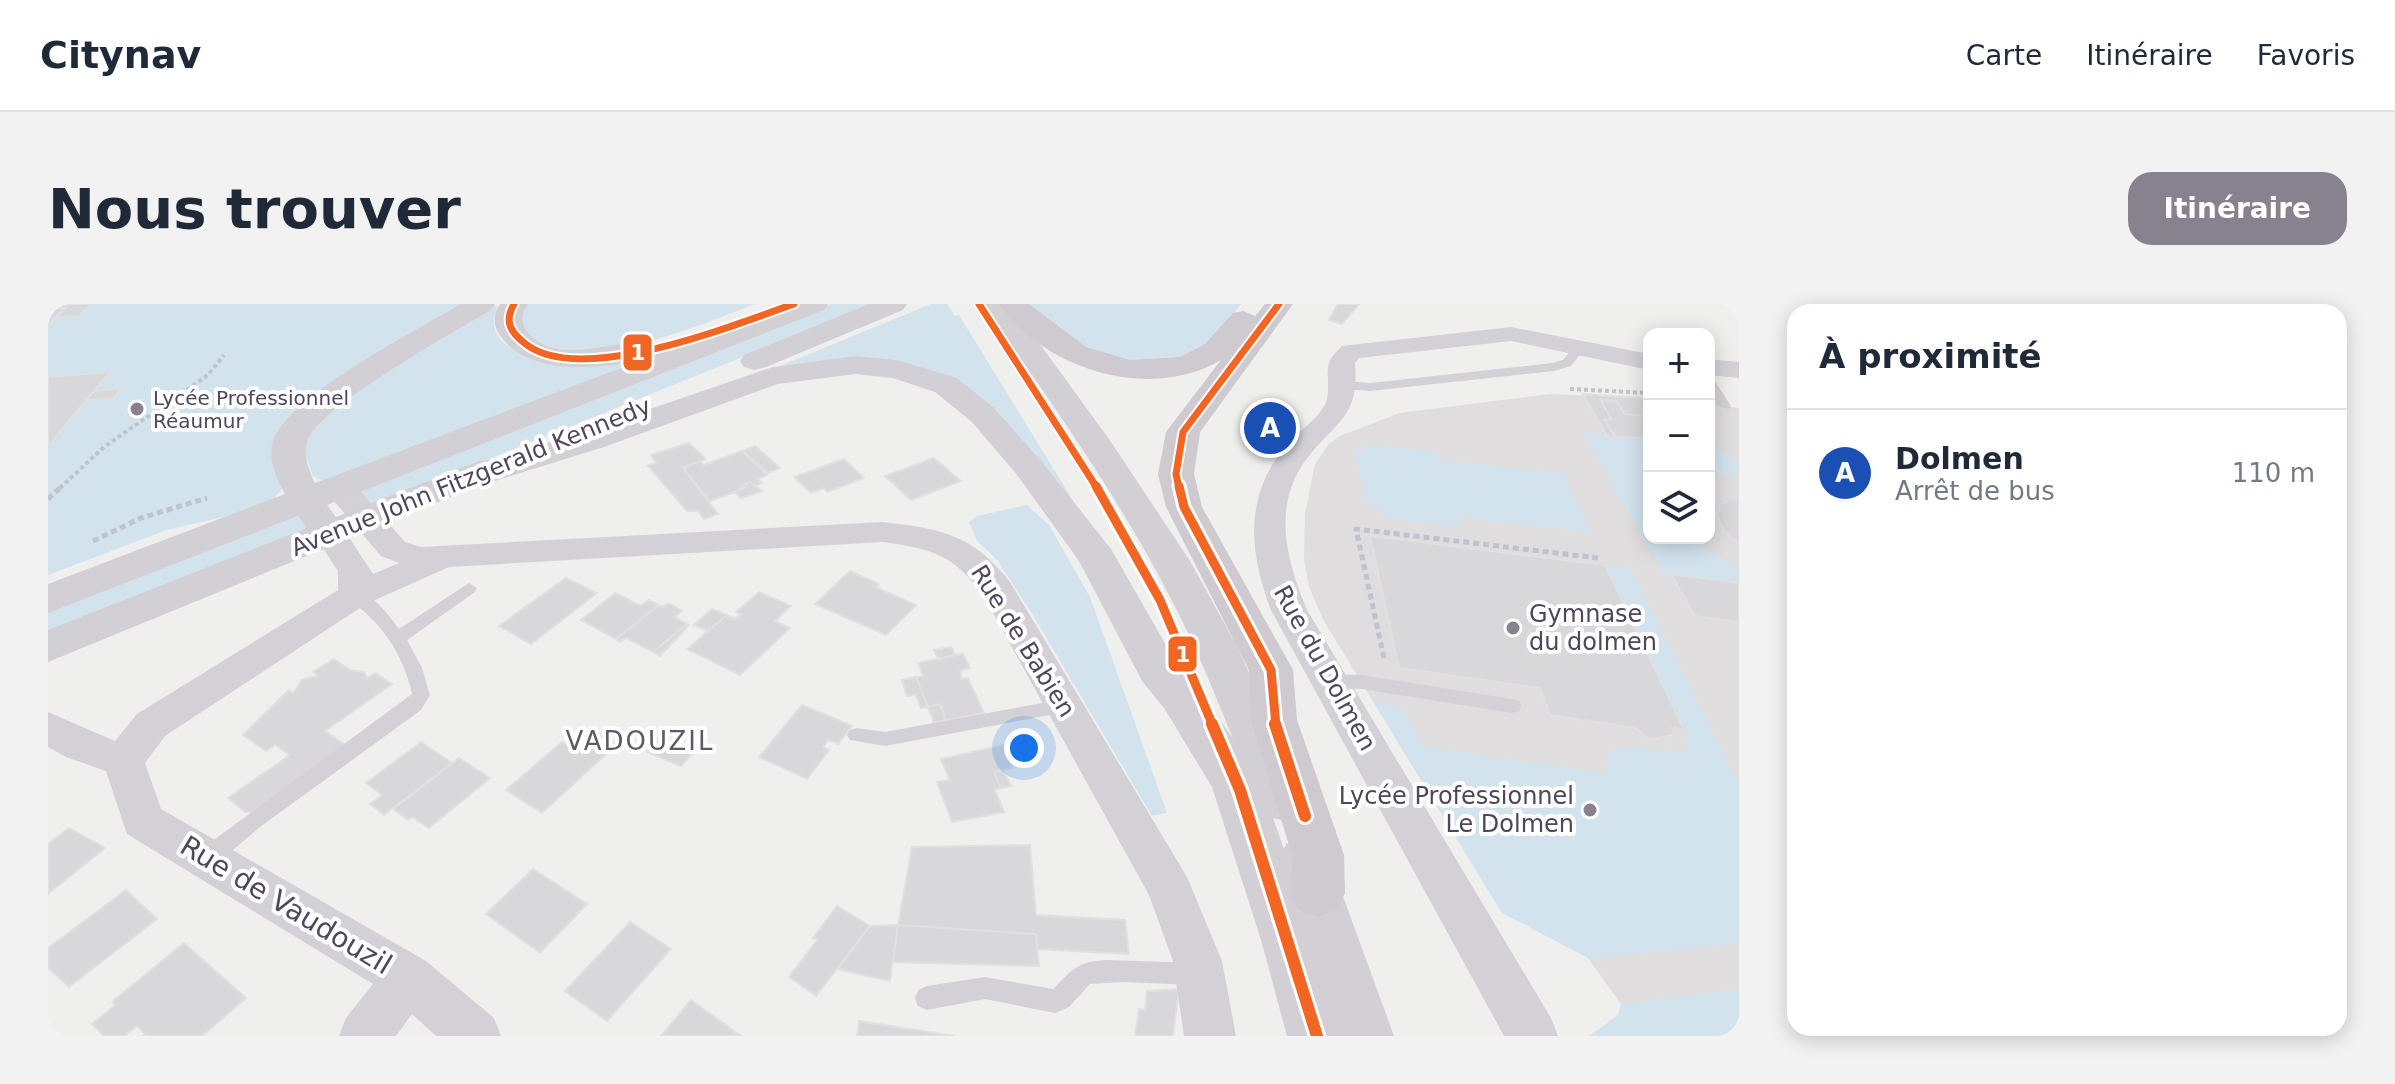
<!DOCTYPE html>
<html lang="fr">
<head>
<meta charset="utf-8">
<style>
  :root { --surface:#fff; --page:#f2f2f3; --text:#1f2937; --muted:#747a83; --line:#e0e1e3; --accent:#88818e }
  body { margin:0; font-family:"DejaVu Sans",sans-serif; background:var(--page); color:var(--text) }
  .controls { position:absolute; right:24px; top:24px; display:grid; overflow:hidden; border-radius:16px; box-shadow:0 4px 20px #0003 }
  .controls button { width:72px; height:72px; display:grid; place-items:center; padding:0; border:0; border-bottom:2px solid var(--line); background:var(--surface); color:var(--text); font:40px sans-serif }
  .you { position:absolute; left:976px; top:444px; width:28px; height:28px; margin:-20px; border:6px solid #fff; border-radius:50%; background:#1a73e8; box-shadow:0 0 0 12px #1a73e833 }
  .badge { display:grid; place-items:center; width:52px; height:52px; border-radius:50%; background:var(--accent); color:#fff; font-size:26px; font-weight:700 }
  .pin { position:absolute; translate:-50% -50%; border:4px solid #fff; box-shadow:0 2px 8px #0006 }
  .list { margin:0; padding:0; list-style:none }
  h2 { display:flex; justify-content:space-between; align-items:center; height:104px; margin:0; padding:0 32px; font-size:34px }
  h2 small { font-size:26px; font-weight:400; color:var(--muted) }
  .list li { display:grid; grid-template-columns:52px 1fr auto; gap:24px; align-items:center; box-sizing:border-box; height:128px; padding:0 32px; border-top:2px solid var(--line) }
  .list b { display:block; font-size:30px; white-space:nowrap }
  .list p { margin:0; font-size:26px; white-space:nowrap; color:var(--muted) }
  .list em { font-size:26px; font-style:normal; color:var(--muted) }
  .icon { flex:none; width:44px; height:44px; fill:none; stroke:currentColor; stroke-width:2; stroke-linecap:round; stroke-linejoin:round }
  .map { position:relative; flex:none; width:1691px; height:732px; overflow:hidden; border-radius:24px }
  header { display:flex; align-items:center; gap:48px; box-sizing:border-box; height:112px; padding:0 40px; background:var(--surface); border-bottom:2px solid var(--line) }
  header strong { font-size:38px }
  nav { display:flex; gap:44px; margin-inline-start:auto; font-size:28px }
  .intro { display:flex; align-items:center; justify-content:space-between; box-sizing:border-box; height:192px; padding:0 48px }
  h1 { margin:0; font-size:56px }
  .button { padding:20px 36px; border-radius:24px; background:var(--accent); color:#fff; font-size:28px; font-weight:700 }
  main { display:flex; gap:48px; padding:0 48px }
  aside { flex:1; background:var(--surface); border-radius:24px; box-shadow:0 4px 20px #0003 }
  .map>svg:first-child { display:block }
</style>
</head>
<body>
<header>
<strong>Citynav</strong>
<nav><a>Carte</a><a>Itinéraire</a><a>Favoris</a></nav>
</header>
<div class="intro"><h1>Nous trouver</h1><a class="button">Itinéraire</a></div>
<main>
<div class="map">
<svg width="1691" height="732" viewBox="0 0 1691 732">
  <rect width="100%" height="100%" fill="#efefee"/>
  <path fill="#dfddde" d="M1502,90L1601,94V234H1661V100L1691,104V732H1542L1570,711L1574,705L1573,700L1537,650L1454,609L1276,317L1261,283L1256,255L1257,210L1267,160L1281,140L1292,132L1352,109Z"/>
  <path fill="#d3e3ed" d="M43,0H424L250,107L235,183L226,195L188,210L119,226L0,271V142L38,96L64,95L46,87L61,68L0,73V21L8,13L31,12Z
    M477,0H707C656,19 509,85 473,20Z
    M783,0H827L332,199L316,201L310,185Z
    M883,0H899L907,12L911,11L1029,203L1025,204L923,88L775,57L732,62Z
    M982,0H1193C1180,17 1167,39 1148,50C1095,77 1015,44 982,0Z
    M444,1L450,2C423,63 542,57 575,59L576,63L285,174L273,176L265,172L255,145L270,112Z
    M1535,128L1601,134V234H1643L1691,266V279L1614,268Z
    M1661,138L1691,161V169L1661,170Z
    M1316,140L1387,148L1390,156L1514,169L1542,228L1411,213L1412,223L1335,213L1333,204L1320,202L1306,147L1317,148Z
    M979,201L1001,221L1042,293L1119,509L1104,512L985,311L949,256L929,237L921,218L929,212Z
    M249,210L261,224L0,332V306Z
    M1557,261L1582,263L1691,481V639L1542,655L1454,609L1324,395L1356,406L1375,442L1557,469C1559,464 1559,455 1562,450C1569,436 1622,448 1637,450L1639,431Z
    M1680,686L1691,687V732H1542L1570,711L1573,700Z"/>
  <path fill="#d8d7da" stroke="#e1e0e1" stroke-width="2" d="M0,0H43L31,12L8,13L18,4L0,5Z
    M1290,0H1311L1294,20L1281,16Z
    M18,4L8,13L0,21V5Z
    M62,68L46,87L0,142V73Z
    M73,85L65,95L38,96L46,87Z
    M1535,90L1595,94L1601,98V112L1577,110L1568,97L1553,96L1563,115L1557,116L1567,133L1559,132Z
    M1553,96L1568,97L1577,110L1601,112V134L1567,133L1557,116L1563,115Z
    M641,139L658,155L635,164L670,210L656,215L650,207H639L600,162L608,159L603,151Z
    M707,142L732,164L720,169L695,147Z
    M694,147L719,171L710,175L714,179L707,182L702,178L694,181L697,184L662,197L635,164L652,157L656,161Z
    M886,154L913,177L863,196L837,172Z
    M796,155L816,174L779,188L776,184L763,189L746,173Z
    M702,178L714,187L693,194L687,188Z
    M1691,193V240L1675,225L1669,211L1673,200Z
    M1322,232L1557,261L1636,426L1624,424L1627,430L1601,436L1588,424L1502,411L1492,384L1351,364Z
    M802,267L831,280L828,283L868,301L838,331L767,300Z
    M1623,270L1691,279V318L1647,312Z
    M518,274L549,289L483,340L451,322Z
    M711,288L743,302L727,317L742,324L692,371L639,345L679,311L687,315L693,310L688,308Z
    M567,289L592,302L601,296L611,301L568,335L533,316Z
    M620,299L634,307L627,313L639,320L605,348L578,334L572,338L568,335L611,301L615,303Z
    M664,305L679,311L659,327L646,321Z
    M639,320L641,321L612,352L605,348Z
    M903,343L907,351L890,355L886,346Z
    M915,350L922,364L912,367L914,375L920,374L936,409L898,416L892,400L880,403L868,373L875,372L870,359Z
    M286,355L302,366L316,368L319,375L327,369L344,380L277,427L299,442L206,508H197L180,494L242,451L227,441L218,447L195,431L241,386L244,389L248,386L253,376L267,372L269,371L265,368Z
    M868,373L880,403L873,404L868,391L859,392L854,376Z
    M892,400L898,416L886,419L880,403Z
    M754,401L804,422L790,440L780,436L775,443L781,446L759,475L711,453Z
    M546,427L569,440L494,509L458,486L514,438L526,444Z
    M609,433L621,438L645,449L633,462L599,448Z
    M373,438L404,459L336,511L322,500L334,491L318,479Z
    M956,441L965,464L946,468L953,484L947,486L956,508L904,518L889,478L902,476L893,455Z
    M411,454L442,474L381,524L364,513L360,516L345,505Z
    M955,466L963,482L953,484L946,468Z
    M21,524L57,544L0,590V540Z
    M982,541L988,611L1077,616L1081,650L989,645L988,630L850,621L864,543Z
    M485,565L539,600L492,649L438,610Z
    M78,586L109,615L21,683L0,664V644Z
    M789,602L822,622L768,692L741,673L769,636L765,634Z
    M582,618L623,645L559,717L517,687Z
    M850,621L988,630L991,662L845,658Z
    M850,621L842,677L790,665L822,622Z
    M136,639L198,694L154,732H94L97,730L89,722L76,732H56L44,720L66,702L65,697Z
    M1131,685L1125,732H1087L1091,705L1097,706L1099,687Z
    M643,696L693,732H613Z
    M811,717L906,732H809Z"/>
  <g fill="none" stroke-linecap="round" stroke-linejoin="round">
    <path stroke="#bfc3cb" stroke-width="4" stroke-dasharray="4 3" stroke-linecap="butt" d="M1522,85L1601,89
      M12,184L56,143L160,71L176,51"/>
    <path stroke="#bfc3cb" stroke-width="5" stroke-dasharray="6 4" stroke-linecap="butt" d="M0,195L14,182
      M45,237L93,214L159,194
      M1336,354L1308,225L1550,254"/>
    <path fill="#d4d1d6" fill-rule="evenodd" d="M1527,41L1537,44L1523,62L1506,67L1322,87L1297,85L1291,81L1297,77L1322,79L1505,59L1515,56Z
      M1661,73L1665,74L1683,102L1681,105L1669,102L1661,88Z
      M421,279L429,284L427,288L359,336L374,364L382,391L373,406L212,523L167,561L159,563L151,561L148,554L151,547L364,390C356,352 333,316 300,296L298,292L300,288C321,283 340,310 351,325Z
      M1282,370L1314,371L1464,395L1471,397L1473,402L1471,407L1464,409L1314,385L1282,384L1273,377Z
      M1016,395L1023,397L1025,402L1023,407L837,442L802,436L799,431L802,426L809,424L837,428Z
      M1060,656L1148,659L1156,662L1160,670L1156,678L1148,681L1075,678L1042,680L1021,703L1007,709L937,695L879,706L870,702L867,694L870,686L879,682L937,673L1005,685C1025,665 1030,657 1060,656Z"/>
    <path fill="#d4d1d6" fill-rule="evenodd" d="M1463,23L1601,50V66L1463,37L1311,54L1307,59C1312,112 1289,117 1260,153C1223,200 1238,256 1259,306L1503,714L1510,732H1456L1223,306C1200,246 1196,190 1240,139C1251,127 1266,118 1275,104C1285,89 1276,70 1282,56C1285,51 1290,46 1294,42Z
      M1661,55L1691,58V74L1661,71Z
      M291,174L302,176L357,238L373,243L835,218C893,225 925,230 962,278L1139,573L1174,657L1188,732H1136L1125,657L1101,591L935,291C905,250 884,245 835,238L401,263L318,300L117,432L97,459L113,505L378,657L446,714L453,732H388L364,710L348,732H291L298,714L325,680L79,530L58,467L18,453L0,443V408L67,437L89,410L290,286V267L266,230L270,223L282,220L294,223L325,270L351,259L333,252L280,190L276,183L280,176Z"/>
    <path fill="#d3d0d5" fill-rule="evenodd" d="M413,0H447L443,6C408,27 268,104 259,138C255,151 261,167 267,179L589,58C546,64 484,72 454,34C445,23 444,12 452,0H480C473,10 472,19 480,29C513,65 570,31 609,41L613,48L741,0H780L776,6L279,201L288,213L431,157L447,155L532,129L725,63L807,52L849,56L909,74L946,104L994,158L1063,245L1126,355L1148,380L1185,435C1166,388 1147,340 1123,295C1070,191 1001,96 935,0H963L1063,138L1142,257L1190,344L1258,496L1251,510L1233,516L1225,514L1236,545L1238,540L1257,533L1276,540L1346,732H1239L1213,636L1164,483L1116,404L1094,377L1031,257L970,172L924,118L887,88L845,74L807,70L730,80L556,143L427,183L0,358V326L259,224L250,212L0,309V280L237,190C229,175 219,155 225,137C241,91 369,26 413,0Z
      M821,0H859L855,6L718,63L707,66L696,63L692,57L696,51Z"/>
    <path fill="#cecad0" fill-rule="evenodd" d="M951,0H981L1038,43L1082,56L1132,53L1157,40L1185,9L1195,7L1207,12L1217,0H1245L1152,128L1146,170L1154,203L1245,366L1249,416L1296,551L1297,589L1289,606L1270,613L1251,606L1243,589L1244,551L1203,416L1201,366L1118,203L1110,170L1118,128L1173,56C1102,98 997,66 951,0Z"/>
    <g stroke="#fff" stroke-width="11">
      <path id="bus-1-far2" d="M466,0C457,16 461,26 474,37C527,86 685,21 746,0
        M931,0L1049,184
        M1131,184L1128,170L1135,128L1231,0"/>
    </g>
    <g stroke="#fff" stroke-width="15">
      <path id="bus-1-far1" d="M1048,182L1112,296L1165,422
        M1131,182L1136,203L1223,366L1228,422"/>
    </g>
    <g stroke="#fff" stroke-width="18">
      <path id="bus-1" d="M1164,420L1192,486L1269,732
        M1227,420L1257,512"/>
    </g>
    <use href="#bus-1-far2" stroke="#f26522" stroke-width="7"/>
    <use href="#bus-1-far1" stroke="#f26522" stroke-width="9"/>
    <use href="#bus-1" stroke="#f26522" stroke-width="12"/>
  </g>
  <g fill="#88818e" stroke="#fff" stroke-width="3">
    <circle cx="89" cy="105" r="8"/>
    <circle cx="1465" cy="324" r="8"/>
    <circle cx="1542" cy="506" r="8"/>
  </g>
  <g text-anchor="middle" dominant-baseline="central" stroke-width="8" stroke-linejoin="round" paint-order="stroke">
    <g font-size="20" fill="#50465a" stroke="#fff" text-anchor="start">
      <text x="105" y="94">Lycée Professionnel<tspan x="105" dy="23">Réaumur</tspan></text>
    </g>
    <g font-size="24" fill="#50465a" stroke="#fff">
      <text transform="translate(423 173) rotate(-22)">Avenue John Fitzgerald Kennedy</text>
      <text transform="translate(975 337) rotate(58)">Rue de Babien</text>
      <text transform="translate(1277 364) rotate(61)">Rue du Dolmen</text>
    </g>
    <g font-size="24" fill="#50465a" stroke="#fff" text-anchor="start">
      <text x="1481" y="310">Gymnase<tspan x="1481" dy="28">du dolmen</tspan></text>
      <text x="1526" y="492" text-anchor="end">Lycée Professionnel<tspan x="1526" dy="28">Le Dolmen</tspan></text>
    </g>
    <g font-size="26" letter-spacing="2" fill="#5f5a62" stroke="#fff">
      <text x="592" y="437">VADOUZIL</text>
    </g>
    <g font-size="28" fill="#50465a" stroke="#fff">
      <text transform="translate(238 601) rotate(31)">Rue de Vaudouzil</text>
    </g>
  </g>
  <g stroke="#fff" stroke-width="3">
    <rect x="574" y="29" width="31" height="39" rx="8" fill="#f26522"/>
    <rect x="1119" y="331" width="31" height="38" rx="8" fill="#f26522"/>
  </g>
  <g font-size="22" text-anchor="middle" font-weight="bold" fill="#fff">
    <text x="590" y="56">1</text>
    <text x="1135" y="358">1</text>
  </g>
</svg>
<div class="controls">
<button>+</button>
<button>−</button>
<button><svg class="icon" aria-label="layers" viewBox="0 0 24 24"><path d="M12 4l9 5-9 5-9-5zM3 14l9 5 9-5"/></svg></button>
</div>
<div class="you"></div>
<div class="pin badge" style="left:1222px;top:124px;background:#1a4fb4">A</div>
</div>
<aside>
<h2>À proximité<small></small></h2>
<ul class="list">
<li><span class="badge" style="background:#1a4fb4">A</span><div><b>Dolmen</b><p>Arrêt de bus</p></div><em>110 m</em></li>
</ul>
</aside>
</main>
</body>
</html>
